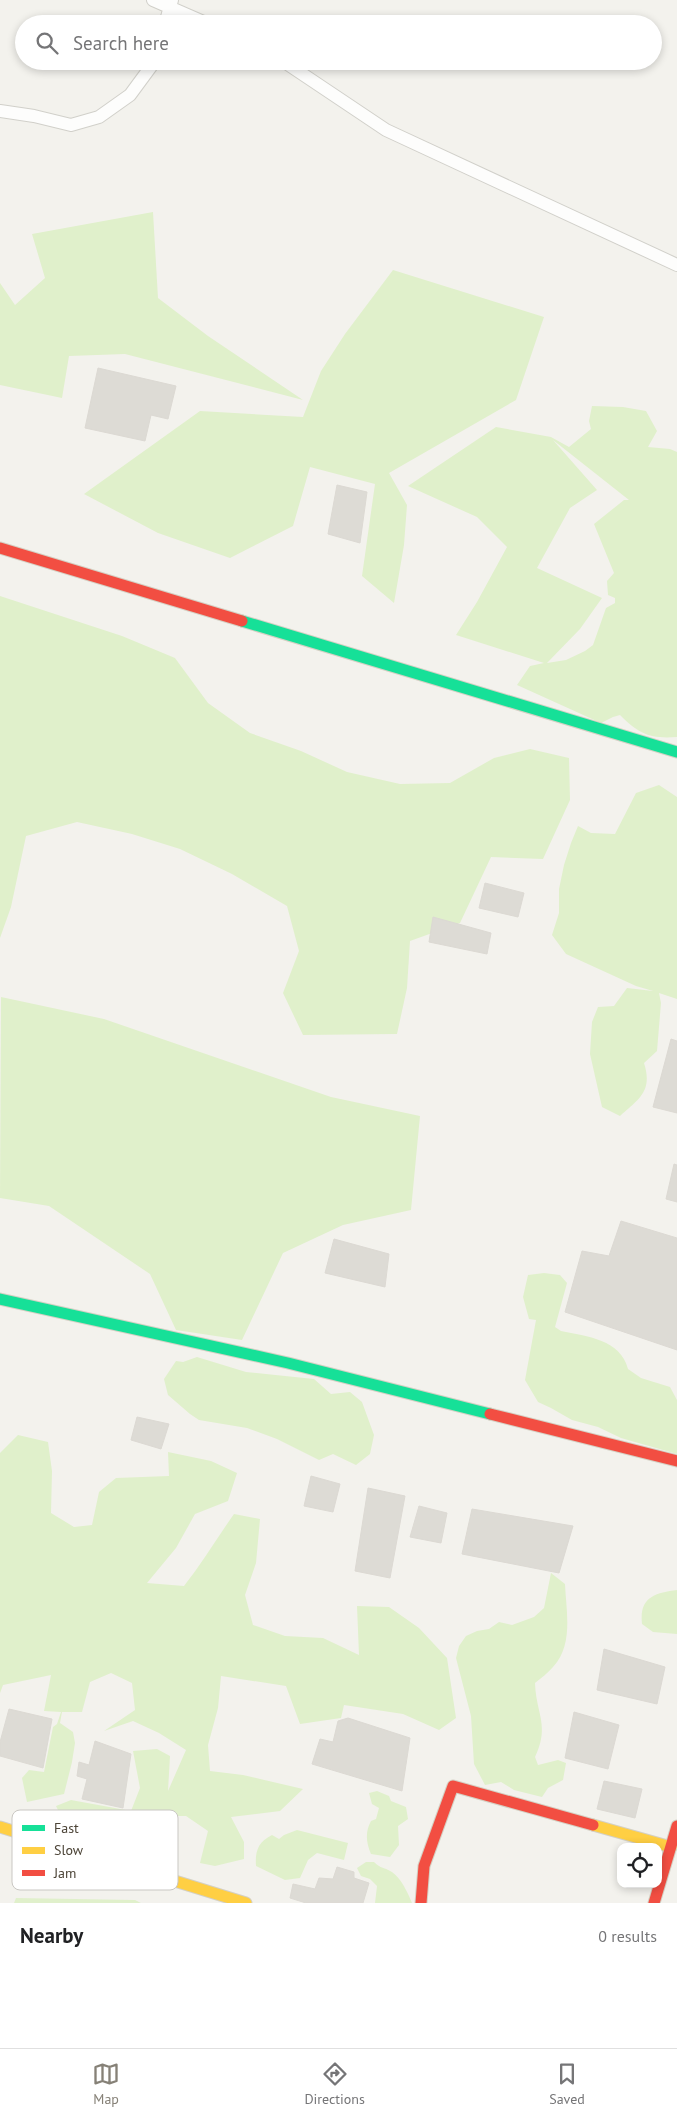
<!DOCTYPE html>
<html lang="en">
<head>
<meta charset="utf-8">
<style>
  :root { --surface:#fff; --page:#f2f2f2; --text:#202124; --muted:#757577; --line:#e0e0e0; --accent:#868177 }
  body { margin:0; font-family:"PT Sans",sans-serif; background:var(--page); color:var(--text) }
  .controls { position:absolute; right:15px; bottom:15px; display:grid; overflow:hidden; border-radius:10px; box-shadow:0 2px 8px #0003 }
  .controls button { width:45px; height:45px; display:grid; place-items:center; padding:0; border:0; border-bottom:1px solid var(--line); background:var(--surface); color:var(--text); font:25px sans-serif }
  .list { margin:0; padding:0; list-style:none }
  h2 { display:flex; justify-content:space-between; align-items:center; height:65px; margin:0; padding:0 20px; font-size:21px }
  h2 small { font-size:16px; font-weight:400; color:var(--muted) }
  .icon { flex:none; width:28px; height:28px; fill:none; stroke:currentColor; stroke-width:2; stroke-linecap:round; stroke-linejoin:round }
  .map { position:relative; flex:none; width:677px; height:1903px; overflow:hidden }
  .search { position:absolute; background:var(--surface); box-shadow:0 2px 8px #0003; left:15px; right:15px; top:15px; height:55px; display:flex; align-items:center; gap:12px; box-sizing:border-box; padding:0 18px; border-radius:28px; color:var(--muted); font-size:19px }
  .sheet { height:145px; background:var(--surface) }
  nav { display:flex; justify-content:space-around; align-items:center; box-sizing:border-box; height:70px; border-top:1px solid var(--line); background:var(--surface); font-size:14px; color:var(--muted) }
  nav a { display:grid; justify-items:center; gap:2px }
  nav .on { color:var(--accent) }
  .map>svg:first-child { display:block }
</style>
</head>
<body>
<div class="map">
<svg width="677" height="1903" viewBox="0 0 677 1903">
  <rect width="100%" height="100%" fill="#f3f2ed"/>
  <path fill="#e0f0cb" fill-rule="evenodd" d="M153,212L158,298L208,336L303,400L125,354L69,356L62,398L0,385V283L15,305L45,278L32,234Z
    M393,270L544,317L516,400L389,473L407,505L404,545L394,603L362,576L375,484L310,467L293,526L230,558L158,533L84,494L200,411L303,417L321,371L345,334Z
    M592,406L623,407L646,411L657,431L648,447L670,449L677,452V737C650,739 639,734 620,715L613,717L601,723L517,685L530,666L544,663L456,635L477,602L507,547L477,517L408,486L496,427L551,437L569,447L591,429L589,421ZM553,440L629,500H624L594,524L614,573L607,581L608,595L615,598V603L606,608L593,645L585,651L566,660L547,663L580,629L602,598L537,568L570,508L597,490Z
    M0,596L122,636L175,658L208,703L250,733L301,751L347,772L400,784L450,783L494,758L530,749L569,758L570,800L543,859L491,857L460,923L410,941L407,988L397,1034L303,1035L283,993L299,951L287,906L232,874L180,849L132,834L77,822L26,836L11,907L0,938Z
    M659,785L677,797V999L659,993L661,1003L657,1051L644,1063C653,1091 639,1099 620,1116L602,1107L590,1054L592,1022L598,1007L614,1006L627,988L653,991L636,986L566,954L552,935L559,913V889L564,865L571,843L578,826L591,833L615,834L636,793Z
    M1,997L104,1019L331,1097L420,1116L411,1210L343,1225L283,1253L242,1340L176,1330L150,1274L49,1206L0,1198Z
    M544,1273L560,1275L567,1283L555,1327L561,1331C587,1336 621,1340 628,1369L641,1378L670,1387L677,1400V1454L621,1438L598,1427L572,1420L551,1408L538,1402L525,1380L536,1320L529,1319L523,1297L528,1275Z
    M197,1357L246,1372L314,1379L331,1394L350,1392L362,1402L374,1435L370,1454L356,1465L333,1454L319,1460L277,1439L247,1428L199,1420L190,1414L168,1395L164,1379L176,1361L183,1362Z
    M18,1435L48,1442L52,1471L51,1513L74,1527L92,1525L99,1492L116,1478L169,1476L168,1452L211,1461L237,1473L228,1501L195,1514L176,1548L147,1583L184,1586C202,1563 217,1538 234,1514L260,1519L256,1563L245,1595L253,1625L285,1636L323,1638L359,1655L357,1606L389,1607L419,1628L447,1658L456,1718L439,1730L403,1714L344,1705L341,1718L300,1724L286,1686L221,1676L218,1708L208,1745L210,1771L243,1775L303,1789L280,1811L231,1817L244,1842V1859L215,1866L200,1863L208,1831L186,1816H153L159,1842L142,1865L112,1858L104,1841L74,1843L56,1806L71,1800L131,1811L140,1788L133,1751L157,1749L170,1756L168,1791L186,1750L159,1733L133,1721L104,1731L135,1710L132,1683L111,1673L90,1682L82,1712H62L60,1723L73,1732L75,1743L72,1762L64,1794L27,1802L22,1778L29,1770L44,1772L53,1727L57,1724L61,1712L44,1711L51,1675L3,1685L0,1693V1453Z
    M551,1573L565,1584C566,1610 574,1645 553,1667C548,1673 541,1678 535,1683C536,1714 550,1725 535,1757L538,1765L558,1760L566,1763L563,1780L548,1788L542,1797L514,1790L501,1782L485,1785L474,1764L471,1716L456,1658L459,1646L466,1636L477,1631L489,1629L499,1622L512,1625L534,1617L544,1608Z
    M677,1590V1634L653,1632L642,1624C639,1597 655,1593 677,1590Z
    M377,1791L389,1796L391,1801L406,1807L408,1819L398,1826L399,1845L390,1857L371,1854C366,1842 365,1832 371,1821L376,1819L379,1808L372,1804L369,1793Z
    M297,1830L348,1843L344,1860L317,1853L308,1860L300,1878L285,1880L256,1866C255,1851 258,1842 272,1835L279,1839L284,1835Z
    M366,1862H374C381,1869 384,1867 392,1872C401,1878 408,1893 412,1903H375L377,1886L370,1879L361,1876L357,1868Z
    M16,1898L135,1900L141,1903H14Z"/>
  <path fill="#dddbd5" stroke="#dcd9d3" d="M98,368L176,386L168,419L151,415L145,441L85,428Z
    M337,485L367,492L360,543L328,534Z
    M485,883L524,893L518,917L479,908Z
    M433,917L491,933L487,954L429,942Z
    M671,1039L677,1041V1113L653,1107Z
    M674,1164L677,1165V1202L666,1199Z
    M621,1221L677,1238V1350L565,1312L582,1251L609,1256Z
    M334,1239L389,1254L385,1287L325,1273Z
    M137,1417L169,1424L161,1449L131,1440Z
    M311,1476L340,1484L333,1512L304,1506Z
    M368,1488L405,1496L390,1578L355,1571Z
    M419,1506L447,1513L441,1543L410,1537Z
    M472,1509L573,1526L559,1573L462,1554Z
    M604,1649L665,1667L657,1704L597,1690Z
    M9,1709L52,1719L43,1768L0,1756V1742Z
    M574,1712L619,1725L608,1769L565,1758Z
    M348,1718L410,1738L402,1791L312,1764L320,1739L333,1742L338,1721Z
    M95,1741L131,1754L123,1808L82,1799L87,1779L77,1776L79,1762L89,1765Z
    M604,1781L642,1789L635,1818L597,1809Z
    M337,1867L354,1872V1878L369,1883L363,1903H306L290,1898L293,1884L315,1889L319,1878L333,1879Z"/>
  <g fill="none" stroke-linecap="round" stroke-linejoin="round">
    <g stroke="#d1d0ca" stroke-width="14">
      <path id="lane" d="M153,0L208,24
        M165,24L172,0
        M283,61L386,130L677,265
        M0,111L34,116L71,125L99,117L130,95L155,61"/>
    </g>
    <g stroke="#d4d0c3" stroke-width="13">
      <path id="fast" d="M242,621L677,752
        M0,1299L288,1363L490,1414"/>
    </g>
    <g stroke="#d4d0c3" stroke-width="13">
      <path id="slow" d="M593,1825L671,1847
        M0,1827L246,1903"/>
    </g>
    <g stroke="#d4d0c3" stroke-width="13">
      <path id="jam" d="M0,548L242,621
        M490,1414L677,1461
        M421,1903L424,1866L453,1786L593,1825
        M654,1903L677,1826"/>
    </g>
    <use href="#lane" stroke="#fdfdfc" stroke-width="12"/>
    <use href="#fast" stroke="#16e098" stroke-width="11"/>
    <use href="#slow" stroke="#ffcf43" stroke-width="11"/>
    <use href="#jam" stroke="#f24e42" stroke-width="11"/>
  </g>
  <rect x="12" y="1810" width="166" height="80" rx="8" fill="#fff" stroke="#c9c7c3" stroke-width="1"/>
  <rect x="22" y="1825" width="23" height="6" fill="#16e098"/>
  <rect x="22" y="1847" width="23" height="7" fill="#ffcf43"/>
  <rect x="22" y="1870" width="23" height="6" fill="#f24e42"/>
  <g font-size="14" fill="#4c4437">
    <text x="54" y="1833">Fast</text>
    <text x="54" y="1855">Slow</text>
    <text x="54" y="1878">Jam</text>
  </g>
</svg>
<div class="controls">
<button><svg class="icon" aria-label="locate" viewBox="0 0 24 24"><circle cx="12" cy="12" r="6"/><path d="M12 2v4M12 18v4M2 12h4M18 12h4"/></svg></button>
</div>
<div class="search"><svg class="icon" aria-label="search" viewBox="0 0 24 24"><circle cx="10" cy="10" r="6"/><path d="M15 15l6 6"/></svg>Search here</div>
</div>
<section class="sheet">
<h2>Nearby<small>0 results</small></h2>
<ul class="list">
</ul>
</section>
<nav>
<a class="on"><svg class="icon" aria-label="map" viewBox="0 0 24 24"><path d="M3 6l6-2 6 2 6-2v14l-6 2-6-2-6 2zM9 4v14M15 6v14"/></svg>Map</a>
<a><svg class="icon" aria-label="directions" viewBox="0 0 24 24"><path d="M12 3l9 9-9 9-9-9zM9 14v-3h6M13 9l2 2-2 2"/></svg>Directions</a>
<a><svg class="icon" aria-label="saved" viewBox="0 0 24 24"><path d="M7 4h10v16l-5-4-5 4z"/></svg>Saved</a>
</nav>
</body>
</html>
